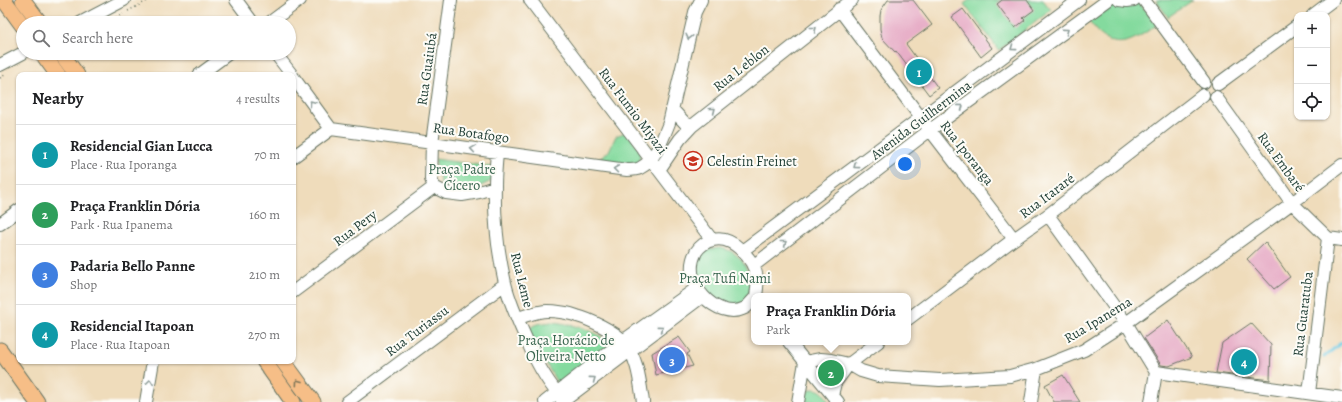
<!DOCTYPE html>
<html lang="en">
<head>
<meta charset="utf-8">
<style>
  :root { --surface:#fff; --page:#f6f6f6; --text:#202124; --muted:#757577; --line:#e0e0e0; --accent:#1a73e8 }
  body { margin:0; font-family:Alegreya,serif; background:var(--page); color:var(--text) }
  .controls { position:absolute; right:12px; top:12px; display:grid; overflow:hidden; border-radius:8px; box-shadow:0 1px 3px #0004 }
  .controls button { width:36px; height:36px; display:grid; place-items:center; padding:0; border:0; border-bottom:1px solid var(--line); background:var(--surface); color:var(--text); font:20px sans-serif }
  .you { position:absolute; left:905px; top:164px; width:14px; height:14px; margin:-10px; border:3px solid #fff; border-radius:50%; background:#1a73e8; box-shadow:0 0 0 6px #1a73e833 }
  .badge { display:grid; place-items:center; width:26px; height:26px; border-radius:50%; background:var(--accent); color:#fff; font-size:13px; font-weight:700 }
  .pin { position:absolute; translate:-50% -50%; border:2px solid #fff; box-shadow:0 1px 4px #0006 }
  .popup { position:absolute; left:751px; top:293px; width:160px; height:52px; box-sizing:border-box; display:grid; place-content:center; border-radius:8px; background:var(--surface); filter:drop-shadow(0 1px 3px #0005); font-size:13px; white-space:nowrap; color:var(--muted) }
  .popup b { font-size:15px; color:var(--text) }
  .popup::after { content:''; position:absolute; left:50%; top:100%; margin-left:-8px; border:8px solid transparent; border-top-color:var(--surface) }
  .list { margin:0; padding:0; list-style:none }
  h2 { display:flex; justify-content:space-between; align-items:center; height:52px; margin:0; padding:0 16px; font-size:17px }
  h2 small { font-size:13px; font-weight:400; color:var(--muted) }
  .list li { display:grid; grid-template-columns:26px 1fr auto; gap:12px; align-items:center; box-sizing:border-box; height:60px; padding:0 16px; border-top:1px solid var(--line) }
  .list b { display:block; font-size:15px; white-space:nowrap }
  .list p { margin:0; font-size:13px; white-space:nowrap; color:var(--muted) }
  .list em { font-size:13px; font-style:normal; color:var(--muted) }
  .icon { flex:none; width:22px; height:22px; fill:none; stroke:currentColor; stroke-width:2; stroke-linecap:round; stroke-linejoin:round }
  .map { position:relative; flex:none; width:1342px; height:402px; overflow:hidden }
  .search { position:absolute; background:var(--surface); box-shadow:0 1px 3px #0004; left:16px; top:16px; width:280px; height:44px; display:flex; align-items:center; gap:10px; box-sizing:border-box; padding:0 14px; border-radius:22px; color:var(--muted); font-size:15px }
  .panel { position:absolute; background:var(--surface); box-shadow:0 1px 3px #0004; left:16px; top:72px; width:280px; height:292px; border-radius:8px }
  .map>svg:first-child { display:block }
</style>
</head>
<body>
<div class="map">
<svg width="1342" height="402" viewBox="0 0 1342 402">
  <rect width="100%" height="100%" fill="#fdfcf7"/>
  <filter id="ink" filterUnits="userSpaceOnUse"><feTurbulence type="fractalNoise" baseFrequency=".025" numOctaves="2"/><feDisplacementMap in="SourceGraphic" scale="8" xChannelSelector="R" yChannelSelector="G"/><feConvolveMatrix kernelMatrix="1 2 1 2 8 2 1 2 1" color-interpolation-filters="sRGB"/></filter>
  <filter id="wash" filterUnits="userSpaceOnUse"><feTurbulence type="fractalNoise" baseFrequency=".012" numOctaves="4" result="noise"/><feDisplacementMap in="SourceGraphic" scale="16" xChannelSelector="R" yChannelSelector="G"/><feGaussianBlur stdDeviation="0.9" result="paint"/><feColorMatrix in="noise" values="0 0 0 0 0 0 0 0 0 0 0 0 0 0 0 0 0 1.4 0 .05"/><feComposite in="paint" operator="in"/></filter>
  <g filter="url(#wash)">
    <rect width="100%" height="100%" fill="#efdcbb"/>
    <path fill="#84da9e" stroke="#528c69" d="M969,0H1043L1051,10L999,50L964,4Z
      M1110,0L1138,2L1158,24C1127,46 1110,54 1086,17Z
      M1156,0H1193L1168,17Z
      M626,132C634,142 646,153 636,165L597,161L609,151L616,136Z
      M435,159L493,167V180L471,191L448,189L441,184Z
      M720,248C746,252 754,279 748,301L732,309L710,298L695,277L701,253L711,249Z
      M551,322C567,323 602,331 610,345L559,386L528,332C532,322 542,324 551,322Z
      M820,364L843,365L832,380L829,378L819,365Z
      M812,389C822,389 824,394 829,402H806L807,392Z"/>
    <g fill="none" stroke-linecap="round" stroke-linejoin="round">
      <path stroke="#64c7e2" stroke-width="3" d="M1324,357L1342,342"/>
    </g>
    <g id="blocks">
      <path fill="#e7aec7" d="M888,0H913L932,25L906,44L938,88L929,95L896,51L895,52L882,38L880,29V16L881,10Z
        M1002,0H1027L1034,10L1023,18L1025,20L1015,28L997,4Z
        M963,9L992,48L981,57L952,17Z
        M1265,242L1290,277L1274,289L1247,259Z
        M1168,320L1192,357L1169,366L1161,365L1144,338Z
        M1251,323L1271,345L1270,380L1216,373L1222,343Z
        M679,337L690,352L687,354L693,366L656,375L652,353Z
        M1063,375L1080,402H1054L1045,385Z"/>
    </g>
  </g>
  <g filter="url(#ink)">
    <use href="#blocks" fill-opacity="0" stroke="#687563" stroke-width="1"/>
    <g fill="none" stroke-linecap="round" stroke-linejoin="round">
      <g stroke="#687563" stroke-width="14">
        <path id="minor" d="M236,0L253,23
          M451,0L432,143L431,179L434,187L446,193L462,195L479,192L495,187
          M530,0L712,240
          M1119,0L1127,1L1134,0
          M1144,0L1204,82
          M839,9L930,130L1014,239
          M1313,15L1333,0
          M80,23L124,0
          M269,23L300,0
          M275,53L292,75
          M0,65L23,53
          M199,75L229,53
          M293,77L331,129
          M1218,84L1297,26
          M1216,97L1292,203L1328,238
          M672,109L685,123L692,126
          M497,153C496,164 495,175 495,186C494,218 498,252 505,283C510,304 519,323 528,343C537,364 549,385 565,402
          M293,157L331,129L627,170C631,170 636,170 640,168C655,161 663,138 669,123L695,12L701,0
          M659,170L680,139L692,126L852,0
          M1048,215L1126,323L1156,372L1151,402
          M0,224L19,210
          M1328,238L1342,240
          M742,251L1079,0
          M753,266L930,130L1108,0
          M293,292L434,187
          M754,299C751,302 748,306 745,308C717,322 679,282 696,252C699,247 706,241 713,240C733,235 754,259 757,278C758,284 757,290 756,296
          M517,318C526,316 537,311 547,311C555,311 570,313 577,316C589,319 616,332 623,341C638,357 640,382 643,402
          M908,319L1014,239L1048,215L1203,95
          M789,342L838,402
          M1156,372L1342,398
          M1309,393L1328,238
          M832,395L835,383L849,364L878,342
          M146,402L153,361
          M347,402L505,284
          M545,402L623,341L697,288
          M562,402L703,296
          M798,402L805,362L821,359L831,360L849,364L861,371L878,376L940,380L1010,376L1036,369L1084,350L1126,323L1292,203L1342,165
          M1031,402L1036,369"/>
      </g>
      <g stroke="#687563" stroke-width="17">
        <path id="major" d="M4,0L23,26
          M23,0L40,23
          M42,53L58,75
          M61,53L77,75
          M0,350L37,402
          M264,361L293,402
          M283,361L313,402"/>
      </g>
      <path stroke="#687563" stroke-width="1.5" stroke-dasharray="1 3" stroke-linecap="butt" d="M128,11L149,0
        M105,23L123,14
        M0,78L5,75"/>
      <use href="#minor" stroke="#fff" stroke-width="12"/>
      <use href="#major" stroke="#f6be87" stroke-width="15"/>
    </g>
    <defs><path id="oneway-chevron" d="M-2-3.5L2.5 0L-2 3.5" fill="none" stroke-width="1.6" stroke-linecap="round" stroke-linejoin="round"/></defs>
    <g stroke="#8f9e9a">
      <use href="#oneway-chevron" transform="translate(814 29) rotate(-38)"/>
      <use href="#oneway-chevron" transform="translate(1066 31) rotate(-36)"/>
      <use href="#oneway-chevron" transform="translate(689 37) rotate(103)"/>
      <use href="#oneway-chevron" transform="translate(1013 48) rotate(144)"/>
      <use href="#oneway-chevron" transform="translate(312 103) rotate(-126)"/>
      <use href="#oneway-chevron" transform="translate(961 107) rotate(-36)"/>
      <use href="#oneway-chevron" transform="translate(713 110) rotate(-38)"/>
      <use href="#oneway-chevron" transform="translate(473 149) rotate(-171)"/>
      <use href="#oneway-chevron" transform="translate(856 166) rotate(143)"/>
      <use href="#oneway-chevron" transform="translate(616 169) rotate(-172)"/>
      <use href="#oneway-chevron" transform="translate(784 243) rotate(-38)"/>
      <use href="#oneway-chevron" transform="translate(661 328) rotate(-37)"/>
      <use href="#oneway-chevron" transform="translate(593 379) rotate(-37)"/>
      <use href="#oneway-chevron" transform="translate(150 382) rotate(-82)"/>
    </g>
    <use stroke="#807759" href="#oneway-chevron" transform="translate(298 382) rotate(-126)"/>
  </g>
  <defs>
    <g id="school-ring" transform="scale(1)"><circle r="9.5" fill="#fdfcf7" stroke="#c8321e" stroke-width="1.5"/><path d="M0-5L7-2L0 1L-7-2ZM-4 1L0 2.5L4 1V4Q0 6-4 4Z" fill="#c8321e"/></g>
  </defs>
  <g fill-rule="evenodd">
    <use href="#school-ring" x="693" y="161"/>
  </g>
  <g text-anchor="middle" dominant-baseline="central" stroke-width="4" stroke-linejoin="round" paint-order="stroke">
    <g font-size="14" fill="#1f3d34" stroke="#fdfcf7">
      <text transform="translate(741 68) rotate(-38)">Rua L eblon</text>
      <text transform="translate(427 69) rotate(-82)">Rua Guaiubá</text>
      <text transform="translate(633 111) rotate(53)">Rua Fumio Miyazi</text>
      <text transform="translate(921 120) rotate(-37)">Avenida Guilhermina</text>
      <text transform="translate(471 133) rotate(8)">Rua Botafogo</text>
      <text transform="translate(967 153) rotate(52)">Rua Iporanga</text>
      <text transform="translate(1281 162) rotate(54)">Rua Embaré</text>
      <text transform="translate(1047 196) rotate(-37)">Rua Itararé</text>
      <text transform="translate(355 228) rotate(-37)">Rua Pery</text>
      <text transform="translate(522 280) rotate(76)">Rua Leme</text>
      <text transform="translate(1303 314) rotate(-83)">Rua Guaratuba</text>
      <text transform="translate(1098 320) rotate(-31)">Rua Ipanema</text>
      <text transform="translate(417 331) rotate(-37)">Rua Turiassu</text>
    </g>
    <g font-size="14" fill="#1f3d34" stroke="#fdfcf7" text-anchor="start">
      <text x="707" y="161">Celestin Freinet</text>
    </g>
    <g font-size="14" fill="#38644e" stroke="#fdfcf7">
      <text x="462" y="169">Praça Padre<tspan x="462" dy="16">Cícero</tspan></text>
      <text x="725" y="278">Praça Tufi Nami</text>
      <text x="566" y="340">Praça Horácio de<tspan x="566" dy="16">Oliveira Netto</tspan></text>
    </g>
  </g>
</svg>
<div class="controls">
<button>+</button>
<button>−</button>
<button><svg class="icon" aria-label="locate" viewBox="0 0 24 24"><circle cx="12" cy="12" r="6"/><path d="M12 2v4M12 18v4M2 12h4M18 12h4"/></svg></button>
</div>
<div class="you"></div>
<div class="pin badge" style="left:919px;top:72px;background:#0f9aa8">1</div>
<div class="pin badge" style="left:831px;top:373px;background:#2e9e5b">2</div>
<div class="popup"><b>Praça Franklin Dória</b>Park</div>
<div class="pin badge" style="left:672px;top:360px;background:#3f7fe0">3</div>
<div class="pin badge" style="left:1244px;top:362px;background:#0f9aa8">4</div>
<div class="search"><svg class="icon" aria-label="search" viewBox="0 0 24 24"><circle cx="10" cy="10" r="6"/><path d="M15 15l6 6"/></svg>Search here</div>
<section class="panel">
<h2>Nearby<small>4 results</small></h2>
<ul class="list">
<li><span class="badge" style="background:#0f9aa8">1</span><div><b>Residencial Gian Lucca</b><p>Place · Rua Iporanga</p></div><em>70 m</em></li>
<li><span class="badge" style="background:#2e9e5b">2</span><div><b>Praça Franklin Dória</b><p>Park · Rua Ipanema</p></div><em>160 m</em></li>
<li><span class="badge" style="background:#3f7fe0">3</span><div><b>Padaria Bello Panne</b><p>Shop</p></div><em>210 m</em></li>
<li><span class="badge" style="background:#0f9aa8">4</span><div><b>Residencial Itapoan</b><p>Place · Rua Itapoan</p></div><em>270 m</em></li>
</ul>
</section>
</div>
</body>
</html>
